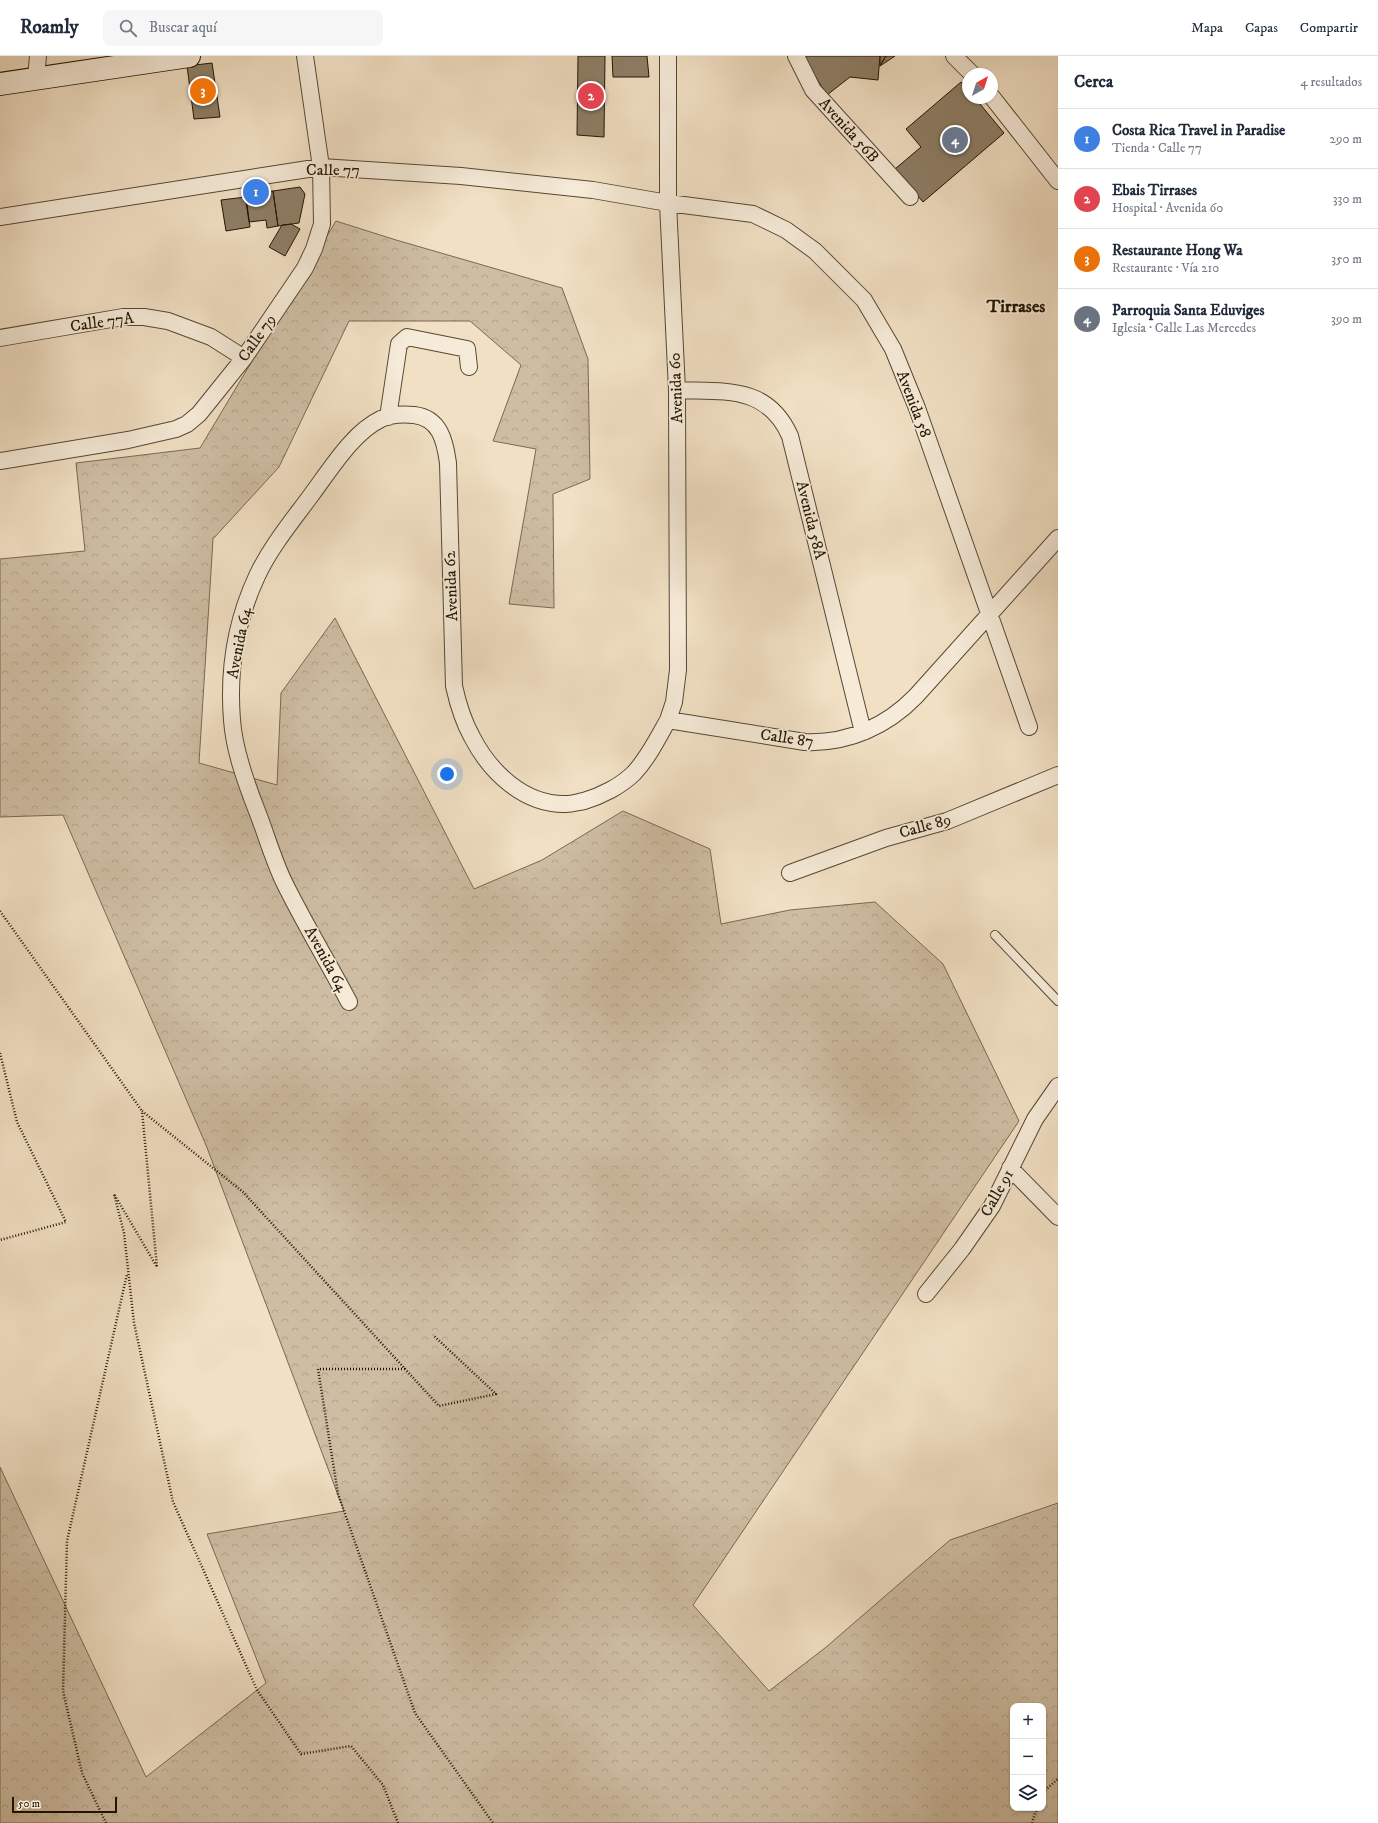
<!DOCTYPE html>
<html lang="es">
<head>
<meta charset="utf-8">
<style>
  :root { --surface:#fff; --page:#f6f6f7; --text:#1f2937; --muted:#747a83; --line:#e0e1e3; --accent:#1a73e8 }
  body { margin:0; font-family:"IM FELL DW Pica",serif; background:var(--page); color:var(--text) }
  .controls { position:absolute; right:12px; bottom:12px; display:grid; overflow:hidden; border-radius:8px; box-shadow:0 1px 3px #0004 }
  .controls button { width:36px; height:36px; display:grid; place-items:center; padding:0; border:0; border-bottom:1px solid var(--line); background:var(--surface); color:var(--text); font:20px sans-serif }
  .compass { position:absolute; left:962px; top:12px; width:36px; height:36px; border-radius:50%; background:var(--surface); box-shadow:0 1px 3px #0004; rotate:39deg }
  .scale { position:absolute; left:12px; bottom:10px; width:105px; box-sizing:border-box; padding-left:4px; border:2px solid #231502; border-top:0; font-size:11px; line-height:14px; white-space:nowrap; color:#231502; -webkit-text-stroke:3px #f6ebd9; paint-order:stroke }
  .you { position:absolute; left:447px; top:718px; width:14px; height:14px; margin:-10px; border:3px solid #fff; border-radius:50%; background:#1a73e8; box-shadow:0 0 0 6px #1a73e833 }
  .badge { display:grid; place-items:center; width:26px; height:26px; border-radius:50%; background:var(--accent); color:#fff; font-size:13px; font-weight:700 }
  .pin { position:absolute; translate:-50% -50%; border:2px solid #fff; box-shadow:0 1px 4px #0006 }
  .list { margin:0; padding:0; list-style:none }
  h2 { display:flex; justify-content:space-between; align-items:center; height:52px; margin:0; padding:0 16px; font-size:17px }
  h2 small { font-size:13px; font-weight:400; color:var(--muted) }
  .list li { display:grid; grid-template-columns:26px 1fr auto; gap:12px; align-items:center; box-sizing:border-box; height:60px; padding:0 16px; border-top:1px solid var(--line) }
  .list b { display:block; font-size:15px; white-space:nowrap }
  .list p { margin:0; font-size:13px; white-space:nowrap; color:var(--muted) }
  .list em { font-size:13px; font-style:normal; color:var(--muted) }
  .icon { flex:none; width:22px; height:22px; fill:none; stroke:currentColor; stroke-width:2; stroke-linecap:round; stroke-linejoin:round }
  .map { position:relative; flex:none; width:1058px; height:1767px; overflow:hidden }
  header { display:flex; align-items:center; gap:24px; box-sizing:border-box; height:56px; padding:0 20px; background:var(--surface); border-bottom:1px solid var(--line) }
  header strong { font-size:19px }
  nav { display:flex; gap:22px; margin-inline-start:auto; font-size:14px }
  .search { width:280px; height:36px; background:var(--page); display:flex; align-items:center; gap:10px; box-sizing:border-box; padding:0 14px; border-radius:8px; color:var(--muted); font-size:15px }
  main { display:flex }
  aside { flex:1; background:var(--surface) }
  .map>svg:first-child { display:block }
</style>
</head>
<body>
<header>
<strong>Roamly</strong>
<div class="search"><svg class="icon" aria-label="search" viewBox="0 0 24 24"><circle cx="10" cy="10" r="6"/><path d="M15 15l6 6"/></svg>Buscar aquí</div>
<nav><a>Mapa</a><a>Capas</a><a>Compartir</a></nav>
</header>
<main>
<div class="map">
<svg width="1058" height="1767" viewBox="0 0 1058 1767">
  <defs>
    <pattern id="forest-crowns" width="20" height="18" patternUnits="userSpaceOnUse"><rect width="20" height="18" fill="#cebda3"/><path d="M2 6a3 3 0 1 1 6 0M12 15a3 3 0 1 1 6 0" fill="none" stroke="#b1a28b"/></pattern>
  </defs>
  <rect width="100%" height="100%" fill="#f1e0c4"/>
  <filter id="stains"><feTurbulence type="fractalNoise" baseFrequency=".005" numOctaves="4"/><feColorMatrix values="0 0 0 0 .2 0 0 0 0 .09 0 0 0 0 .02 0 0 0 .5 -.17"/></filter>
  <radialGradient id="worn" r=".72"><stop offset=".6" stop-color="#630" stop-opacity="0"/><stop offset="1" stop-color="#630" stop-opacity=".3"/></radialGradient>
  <path fill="url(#forest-crowns)" stroke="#786952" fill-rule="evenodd" d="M336,165L396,184L562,232L588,303L590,423L553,438L554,552L509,548L536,393L493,385L521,309L470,265H349L279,411L213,483L199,707L277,729L281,637L335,562L474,833L542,804L623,755L710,793L721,868L790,854L875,846L943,908L1019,1065L693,1549L769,1635L825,1592L950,1484L1058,1447V1767H0V1411L146,1721L266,1627L207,1478L344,1455L206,1089L63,759L0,761V503L85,495L76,407L200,392ZM1013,1650H1043V1752H1013Z"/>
  <path fill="#8e7f67" stroke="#231502" d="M578,0H605L604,81L577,79Z
    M612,0H647L649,21H613Z
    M802,0H880L878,24L850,21L827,39Z
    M880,0H886L880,10Z
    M886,0H895L880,10L882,6Z
    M212,7L220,61L194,63L187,10Z
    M961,26L968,34V42H975L1004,77L923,146L895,113L921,91L906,73Z
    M300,131L305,138L299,167L278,170L273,135Z
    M273,135L278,170L267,172L266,164L249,166L245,139Z
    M246,141L250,171L226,175L221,144Z
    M291,168L300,173L285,200L269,191L282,169Z"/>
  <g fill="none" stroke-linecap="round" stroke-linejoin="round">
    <g stroke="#564832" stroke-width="10">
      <path id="lane" d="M995,879L1058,945"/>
    </g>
    <g stroke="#564832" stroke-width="18">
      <path id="street" d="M668,0V147L677,334L678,614L674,646L668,664
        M796,0L813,34L910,141
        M954,0L972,18
        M36,22L38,0
        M992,41L1058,125
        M0,161L321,111L461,120L593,134L668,147L753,158L786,174L815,195L864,244L893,293L917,352L1029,671
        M0,282L123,261H144L168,265L211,281L244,302
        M677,334C725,336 767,329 790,380L863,676
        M388,361L399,288L407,281L467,293L469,311
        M0,405L128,384L176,373L187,368L199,358L244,302L305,212L314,193L322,168L321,111L305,0
        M790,817L886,782L947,765L1058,719
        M349,946C328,906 304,867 284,826C273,803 266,778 257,755C246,727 234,694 232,664C228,614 236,565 257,520C271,490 293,464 312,438C330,414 353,376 381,363C391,358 403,358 414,359C440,362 445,385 448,407L454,630C458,648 463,665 472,681C490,716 524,749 566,748C572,748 578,746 584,745C601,740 621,730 634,717C648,702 658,682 668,664L805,686C848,688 887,670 916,640L1058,482
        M1010,1112L1058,1161
        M926,1238L962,1193L992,1150L1035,1063L1058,1030"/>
    </g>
    <g stroke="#231502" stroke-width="24">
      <path id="secondary" d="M0,28L189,0"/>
    </g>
    <path stroke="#231502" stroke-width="2.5" stroke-dasharray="1 2" stroke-linecap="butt" d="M0,855L142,1055
      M0,997L17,1066L66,1166L0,1184
      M405,1313H318L338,1438L415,1657L493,1767
      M1043,1736L1058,1723
      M106,1767L82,1717L63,1635L67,1485L127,1218
      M398,1767L383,1729L351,1690L301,1698L257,1634L173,1446L134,1267L124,1177L114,1138L157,1211L142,1055L243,1136L439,1350L496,1338L433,1279
      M1032,1767L1037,1752"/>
    <use href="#lane" stroke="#f6ebd9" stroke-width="8"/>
    <use href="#street" stroke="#f6ebd9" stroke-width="16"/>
    <use href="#secondary" stroke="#f6ebd9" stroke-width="22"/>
  </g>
  <g text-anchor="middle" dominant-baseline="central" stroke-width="3.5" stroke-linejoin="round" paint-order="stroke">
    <g font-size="16" fill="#231502" stroke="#f6ebd9">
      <text transform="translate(849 74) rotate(48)">Avenida 56B</text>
      <text x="333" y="114">Calle 77</text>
      <text transform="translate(102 266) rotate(-8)">Calle 77A</text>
      <text transform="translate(257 282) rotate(-55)">Calle 79</text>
      <text transform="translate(676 332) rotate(-92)">Avenida 60</text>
      <text transform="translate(914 348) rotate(69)">Avenida 58</text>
      <text transform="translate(811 464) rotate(76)">Avenida 58A</text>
      <text transform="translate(451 530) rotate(-92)">Avenida 62</text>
      <text transform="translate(239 587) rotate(-79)">Avenida 64</text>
      <text transform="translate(787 682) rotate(8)">Calle 87</text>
      <text transform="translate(925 770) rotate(-16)">Calle 89</text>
      <text transform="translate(326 903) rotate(61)">Avenida 64</text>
      <text transform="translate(997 1137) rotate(-61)">Calle 91</text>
    </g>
    <g font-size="18" font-weight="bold" fill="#231502" stroke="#f6ebd9">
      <text x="1016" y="251">Tirrases</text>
    </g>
  </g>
  <rect width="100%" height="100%" filter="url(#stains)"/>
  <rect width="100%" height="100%" fill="url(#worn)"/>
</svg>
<div class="controls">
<button>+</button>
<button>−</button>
<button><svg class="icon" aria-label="layers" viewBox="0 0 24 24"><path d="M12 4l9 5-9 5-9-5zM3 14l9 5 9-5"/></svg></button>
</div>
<svg class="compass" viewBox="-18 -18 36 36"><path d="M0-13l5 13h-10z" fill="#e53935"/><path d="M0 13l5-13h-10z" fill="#747a83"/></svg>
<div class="scale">50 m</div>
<div class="you"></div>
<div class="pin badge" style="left:256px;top:136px;background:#3f7fe0">1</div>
<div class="pin badge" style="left:591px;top:40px;background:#e0444e">2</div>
<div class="pin badge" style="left:203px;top:35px;background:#e8710a">3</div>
<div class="pin badge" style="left:955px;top:84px;background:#6b7280">4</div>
</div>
<aside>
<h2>Cerca<small>4 resultados</small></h2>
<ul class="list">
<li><span class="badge" style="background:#3f7fe0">1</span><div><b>Costa Rica Travel in Paradise</b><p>Tienda · Calle 77</p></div><em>290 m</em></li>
<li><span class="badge" style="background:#e0444e">2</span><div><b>Ebais Tirrases</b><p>Hospital · Avenida 60</p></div><em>330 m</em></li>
<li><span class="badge" style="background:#e8710a">3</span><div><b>Restaurante Hong Wa</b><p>Restaurante · Vía 210</p></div><em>350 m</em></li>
<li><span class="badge" style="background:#6b7280">4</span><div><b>Parroquia Santa Eduviges</b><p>Iglesia · Calle Las Mercedes</p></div><em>390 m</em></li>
</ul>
</aside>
</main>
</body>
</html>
